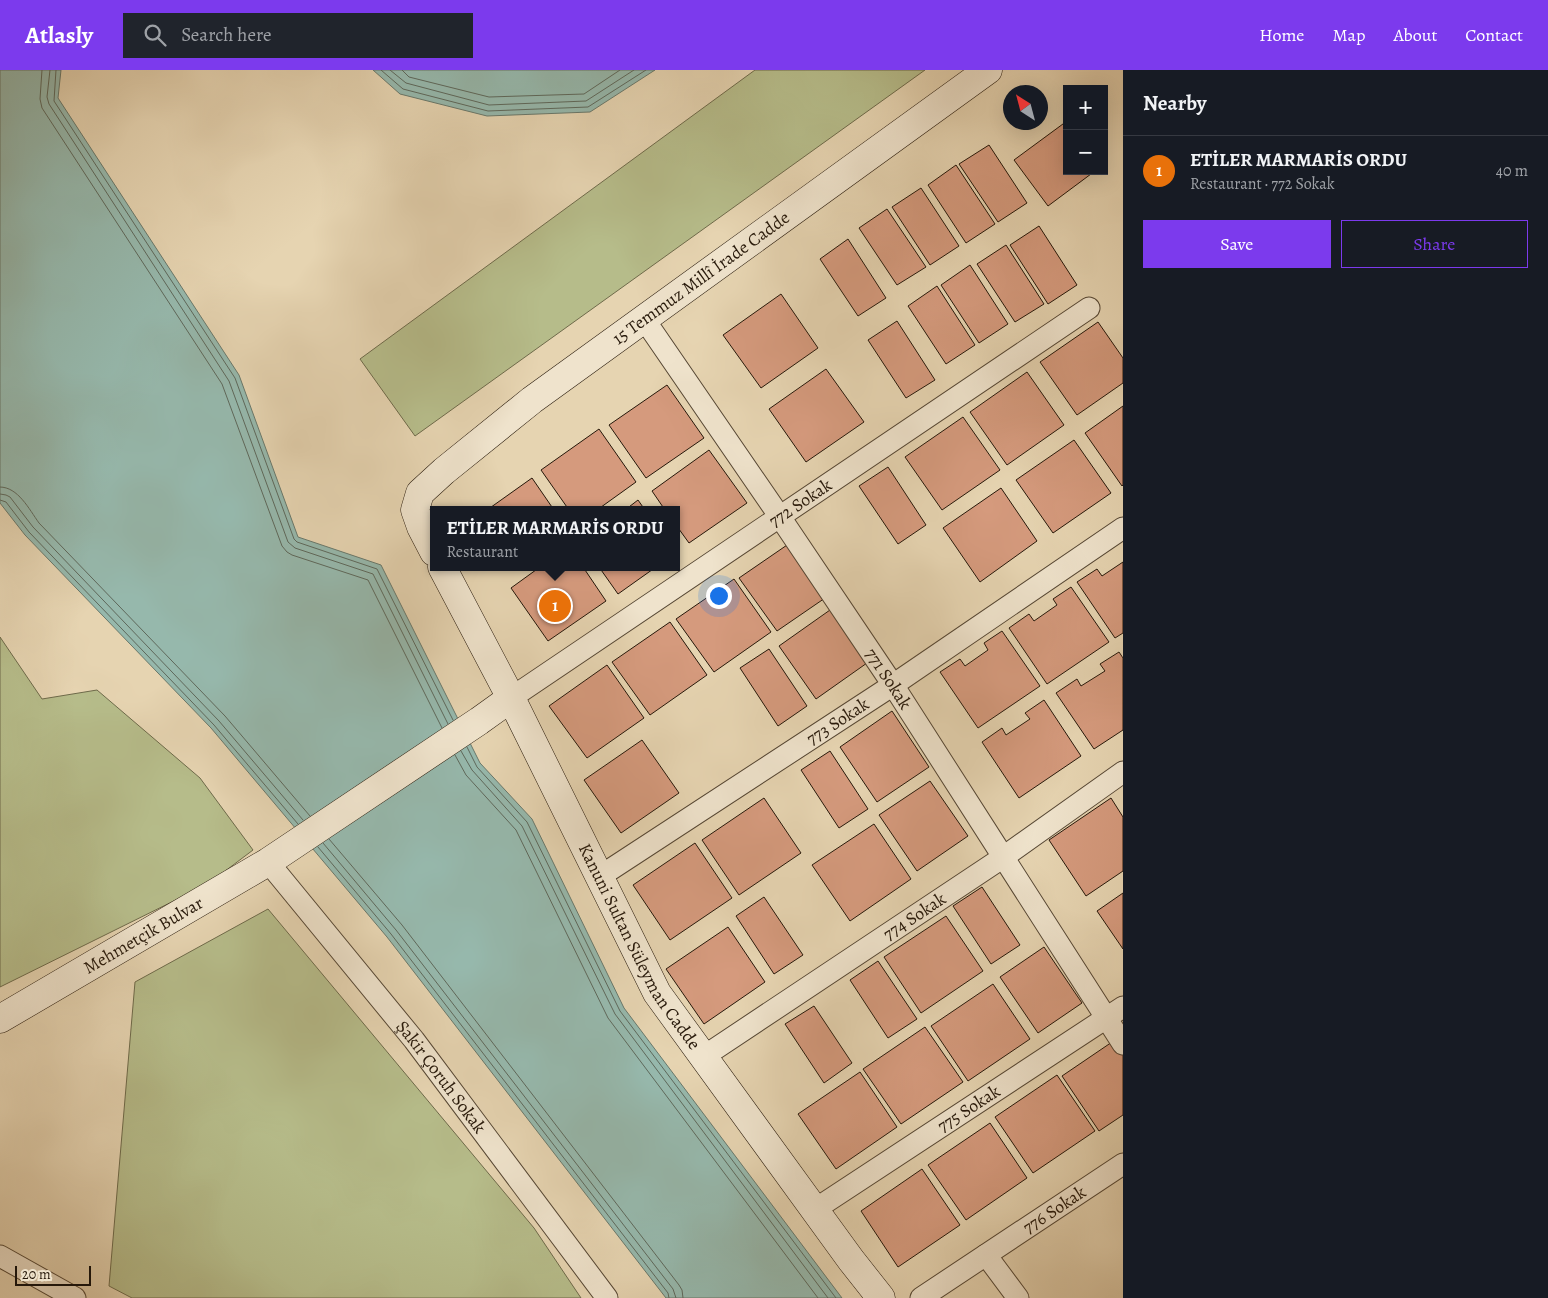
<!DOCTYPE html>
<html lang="en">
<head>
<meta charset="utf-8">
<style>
  :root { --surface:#171b24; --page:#20242c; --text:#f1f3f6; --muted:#9ea1a6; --line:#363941; --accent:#7c3aed }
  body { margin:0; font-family:Alegreya,serif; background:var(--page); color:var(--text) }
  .controls { position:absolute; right:15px; top:15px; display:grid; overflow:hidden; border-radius:0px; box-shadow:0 5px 20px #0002 }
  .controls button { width:45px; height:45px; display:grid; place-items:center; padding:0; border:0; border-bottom:1px solid var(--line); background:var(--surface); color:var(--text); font:25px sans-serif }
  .compass { position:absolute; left:1003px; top:15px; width:45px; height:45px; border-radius:50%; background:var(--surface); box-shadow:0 5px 20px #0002; rotate:324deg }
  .scale { position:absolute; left:15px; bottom:12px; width:76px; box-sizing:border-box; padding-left:5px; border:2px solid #26180a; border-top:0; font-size:14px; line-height:18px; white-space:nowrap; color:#26180a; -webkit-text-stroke:4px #efe3cc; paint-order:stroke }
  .you { position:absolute; left:718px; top:525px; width:18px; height:18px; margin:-12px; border:4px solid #fff; border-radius:50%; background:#1a73e8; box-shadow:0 0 0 8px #1a73e833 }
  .badge { display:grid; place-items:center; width:32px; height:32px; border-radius:50%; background:var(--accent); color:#fff; font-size:16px; font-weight:700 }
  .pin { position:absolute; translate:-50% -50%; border:2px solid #fff; box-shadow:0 1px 5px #0006 }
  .popup { position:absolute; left:430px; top:436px; width:250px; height:65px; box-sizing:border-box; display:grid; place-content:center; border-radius:0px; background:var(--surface); filter:drop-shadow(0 1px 4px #0005); font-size:16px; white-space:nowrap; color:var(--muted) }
  .popup b { font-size:19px; color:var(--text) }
  .popup::after { content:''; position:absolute; left:50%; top:100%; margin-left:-10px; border:10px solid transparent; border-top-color:var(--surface) }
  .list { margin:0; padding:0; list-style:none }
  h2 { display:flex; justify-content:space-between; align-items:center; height:65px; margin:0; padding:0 20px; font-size:21px }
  h2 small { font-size:16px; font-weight:400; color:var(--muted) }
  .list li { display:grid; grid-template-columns:32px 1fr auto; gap:15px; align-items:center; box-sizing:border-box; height:70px; padding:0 20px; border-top:1px solid var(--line) }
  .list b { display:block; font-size:19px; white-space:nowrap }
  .list p { margin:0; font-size:16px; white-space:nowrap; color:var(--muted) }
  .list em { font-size:16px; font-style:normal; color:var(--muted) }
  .actions { display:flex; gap:10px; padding:15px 20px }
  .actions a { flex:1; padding:11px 0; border:1px solid var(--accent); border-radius:0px; text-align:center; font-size:18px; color:var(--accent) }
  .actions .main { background:var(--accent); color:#fff }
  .icon { flex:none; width:28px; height:28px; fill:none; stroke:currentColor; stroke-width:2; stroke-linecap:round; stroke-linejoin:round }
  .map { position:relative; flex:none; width:1123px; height:1228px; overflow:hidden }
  header { display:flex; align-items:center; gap:30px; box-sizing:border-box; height:70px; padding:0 25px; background:var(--accent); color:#fff }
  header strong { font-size:24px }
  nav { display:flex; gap:28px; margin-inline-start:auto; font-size:18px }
  .search { width:350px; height:45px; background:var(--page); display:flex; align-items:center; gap:12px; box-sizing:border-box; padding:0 18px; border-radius:0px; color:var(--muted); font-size:19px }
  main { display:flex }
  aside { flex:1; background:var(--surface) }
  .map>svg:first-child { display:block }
</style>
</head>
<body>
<header>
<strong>Atlasly</strong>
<div class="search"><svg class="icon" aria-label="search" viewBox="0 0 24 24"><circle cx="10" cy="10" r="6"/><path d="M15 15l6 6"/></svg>Search here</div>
<nav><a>Home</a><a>Map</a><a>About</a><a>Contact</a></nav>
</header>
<main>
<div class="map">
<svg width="1123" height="1228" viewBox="0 0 1123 1228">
  <rect width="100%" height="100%" fill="#e6d4b1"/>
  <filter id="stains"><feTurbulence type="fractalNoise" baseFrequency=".004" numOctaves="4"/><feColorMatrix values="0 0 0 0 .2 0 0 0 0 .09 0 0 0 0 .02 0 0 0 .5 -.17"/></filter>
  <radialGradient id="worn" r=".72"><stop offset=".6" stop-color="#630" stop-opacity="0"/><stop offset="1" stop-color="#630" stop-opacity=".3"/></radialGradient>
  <path fill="#b6bc8a" stroke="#6e6a4a" d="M755,0H925L415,366L360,289Z
    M0,567L42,629L97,620L200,708L253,780L208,814L0,917Z
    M268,839L534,1158L581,1228H132L109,1216L135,912Z"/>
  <path fill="#96b8ac" stroke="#69786b" d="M0,0H61L58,28L239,305L298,467L381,495L480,693L532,749L624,938L842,1228H666L387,867L211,658L25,465L0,433Z
    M373,0H655L590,42L487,46L400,24Z"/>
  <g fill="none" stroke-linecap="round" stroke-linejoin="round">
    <path stroke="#5e685b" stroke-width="1" d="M42,0L40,29L42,38L222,314L282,476L287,482L292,485L368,510L442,658
      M50,0L47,27L49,34L229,311L288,472L295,478L373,504L448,654
      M56,0L54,31L235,308L294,469L297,472L377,499L453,650
      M381,0L403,19L488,41L588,37L646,0
      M390,0L406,13L489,35L586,31L634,0
      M402,0L409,7L489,27L584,24L620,0
      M0,417C18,417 29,439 39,453L225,646L310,746
      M0,424L6,425L10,427L33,457L219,651L303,750
      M0,430L6,432L29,462L214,655L298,754
      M467,677L477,697L527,752L620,941L836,1228
      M461,681L472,700L522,756L615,944L828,1228
      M455,685L466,705L516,760L608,948L818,1228
      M329,769L402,855L679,1215L682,1220L683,1228
      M323,773L396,860L673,1219L676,1228
      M318,777L391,864L668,1223L669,1228"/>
  </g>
  <path fill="#d59a7d" stroke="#26180a" d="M1067,51V101H1095L1048,136L1014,90Z
    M989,75L1027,133L998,152L959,94Z
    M956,95L995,154L966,173L928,115Z
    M921,118L959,176L930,195L892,137Z
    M887,139L926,197L897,215L859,158Z
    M1039,156L1077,215L1048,234L1010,175Z
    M848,169L886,228L858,246L820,189Z
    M1006,175L1044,234L1015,252L977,194Z
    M970,195L1008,254L979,273L941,215Z
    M937,216L975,275L946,294L908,236Z
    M781,224L818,278L761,318L723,265Z
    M897,251L935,310L906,328L868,270Z
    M1098,252L1123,288V313L1077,345L1040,292Z
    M826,299L864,352L806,392L769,339Z
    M1027,302L1064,355L1007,395L970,342Z
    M667,315L704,368L646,408L609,355Z
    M1123,336V415L1122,416L1085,363Z
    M963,347L1000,400L942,440L905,387Z
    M599,359L636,412L597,440H569L541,400Z
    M1074,370L1111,423L1053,463L1016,410Z
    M709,380L747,433L689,473L676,455V440H665L652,421Z
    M888,397L926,455L898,474L859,416Z
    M532,408L554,440H487Z
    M1001,418L1037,471L980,512L943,458Z
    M638,430L645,440H625Z
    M790,473L828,526L777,561L739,508Z
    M1123,492V563L1115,568L1077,512L1097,499L1102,506Z
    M540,497H583L606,531L548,571L511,518Z
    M599,497H656L618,524Z
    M734,509L771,562L714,602L676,549Z
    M1071,517L1109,572L1047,614L1009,558L1029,544L1034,551L1057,535L1053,529Z
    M830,540L867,593L816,629L779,576Z
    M670,552L707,605L650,645L612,592Z
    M1002,561L1040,616L978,658L940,602L960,589L965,596L988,580L984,573Z
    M769,579L807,636L778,656L740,598Z
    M1119,582L1123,588V660L1094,679L1056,623L1077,609L1081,616L1105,601L1100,594Z
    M607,595L644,648L587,688L549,636Z
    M1044,630L1081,686L1019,728L982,672L1002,658L1006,665L1030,649L1025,643Z
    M892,641L929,697L877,732L840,677Z
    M642,670L679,723L621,763L584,710Z
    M830,681L868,739L839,758L801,700Z
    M930,711L968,766L917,801L879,745Z
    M764,728L801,783L739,825L702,770Z
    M1111,728L1123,747V801L1086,826L1049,770Z
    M874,754L911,809L850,851L812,795Z
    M695,773L732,828L670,870L633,815Z
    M982,817L1020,875L991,894L953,836Z
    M1123,823V879L1097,841Z
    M764,827L803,885L774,904L736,846Z
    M946,846L983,901L921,943L884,887Z
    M728,857L765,912L704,954L666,899Z
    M1044,877L1082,933L1038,963L1000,907Z
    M878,891L917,949L888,968L850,910Z
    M993,914L1030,969L968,1011L931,956Z
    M814,936L852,993L824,1013L785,954Z
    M925,957L963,1012L901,1054L863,999Z
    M1115,970L1123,981V1045L1099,1061L1062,1006Z
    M860,1002L897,1057L836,1099L798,1044Z
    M1057,1005L1095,1061L1033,1103L995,1047Z
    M990,1053L1027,1108L966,1150L928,1095Z
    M922,1099L960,1155L898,1197L861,1141Z"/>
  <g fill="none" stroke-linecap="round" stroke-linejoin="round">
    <g stroke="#564734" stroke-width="23">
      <g id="street">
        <path id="s1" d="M644,249L780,447L893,615L1123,974"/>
        <path id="s2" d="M511,628L1089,238"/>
        <path id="s3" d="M268,792L414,970L607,1228"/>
        <path id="s4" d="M599,807L893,615L1123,458"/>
        <path id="s5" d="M703,987L1002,788L1123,702"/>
        <path id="s6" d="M814,1140L1123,937"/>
        <path d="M986,1185L1018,1228"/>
        <path d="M0,1186L75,1228"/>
        <path id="s7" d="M921,1228L1123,1094"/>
      </g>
    </g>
    <g stroke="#26180a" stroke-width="29">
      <g id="secondary">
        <path id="s8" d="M434,482L421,457L415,440L420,423L444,401L532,330L988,0"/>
        <path id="s9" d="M442,497L511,628L657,923L851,1190L881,1228"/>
        <path id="s10" d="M0,949L268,792L479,651L511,628"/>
      </g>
    </g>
    <use href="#street" stroke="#efe3cc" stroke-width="21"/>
    <use href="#secondary" stroke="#efe3cc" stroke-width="28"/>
  </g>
  <g text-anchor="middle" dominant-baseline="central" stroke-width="4.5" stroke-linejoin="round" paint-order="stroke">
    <g font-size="18" fill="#26180a" stroke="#efe3cc">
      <text stroke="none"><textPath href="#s8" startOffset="418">15 Temmuz Millî İrade Cadde</textPath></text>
      <text stroke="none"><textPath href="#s2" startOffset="349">772 Sokak</textPath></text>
      <text stroke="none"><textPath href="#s1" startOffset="435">771 Sokak</textPath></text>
      <text stroke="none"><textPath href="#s4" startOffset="285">773 Sokak</textPath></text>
      <text stroke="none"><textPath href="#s5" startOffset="254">774 Sokak</textPath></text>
      <text stroke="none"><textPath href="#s10" startOffset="166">Mehmetçik Bulvar</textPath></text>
      <text stroke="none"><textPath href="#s9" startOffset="428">Kanuni Sultan Süleyman Cadde</textPath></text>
      <text stroke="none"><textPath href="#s3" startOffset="276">Şakir Çoruh Sokak</textPath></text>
      <text stroke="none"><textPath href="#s6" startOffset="185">775 Sokak</textPath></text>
      <text stroke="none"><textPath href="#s7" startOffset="160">776 Sokak</textPath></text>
    </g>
  </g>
  <rect width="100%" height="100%" filter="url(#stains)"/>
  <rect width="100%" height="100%" fill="url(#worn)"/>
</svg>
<div class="controls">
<button>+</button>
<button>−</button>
</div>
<svg class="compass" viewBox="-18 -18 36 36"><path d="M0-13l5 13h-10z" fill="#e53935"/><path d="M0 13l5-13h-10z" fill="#9ea1a6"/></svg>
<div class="scale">20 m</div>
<div class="you"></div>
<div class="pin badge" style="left:555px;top:536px;background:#e8710a">1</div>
<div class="popup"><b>ETİLER MARMARİS ORDU</b>Restaurant</div>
</div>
<aside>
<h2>Nearby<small></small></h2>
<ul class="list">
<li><span class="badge" style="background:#e8710a">1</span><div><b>ETİLER MARMARİS ORDU</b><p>Restaurant · 772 Sokak</p></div><em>40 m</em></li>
</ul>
<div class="actions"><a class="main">Save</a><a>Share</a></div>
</aside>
</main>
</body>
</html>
